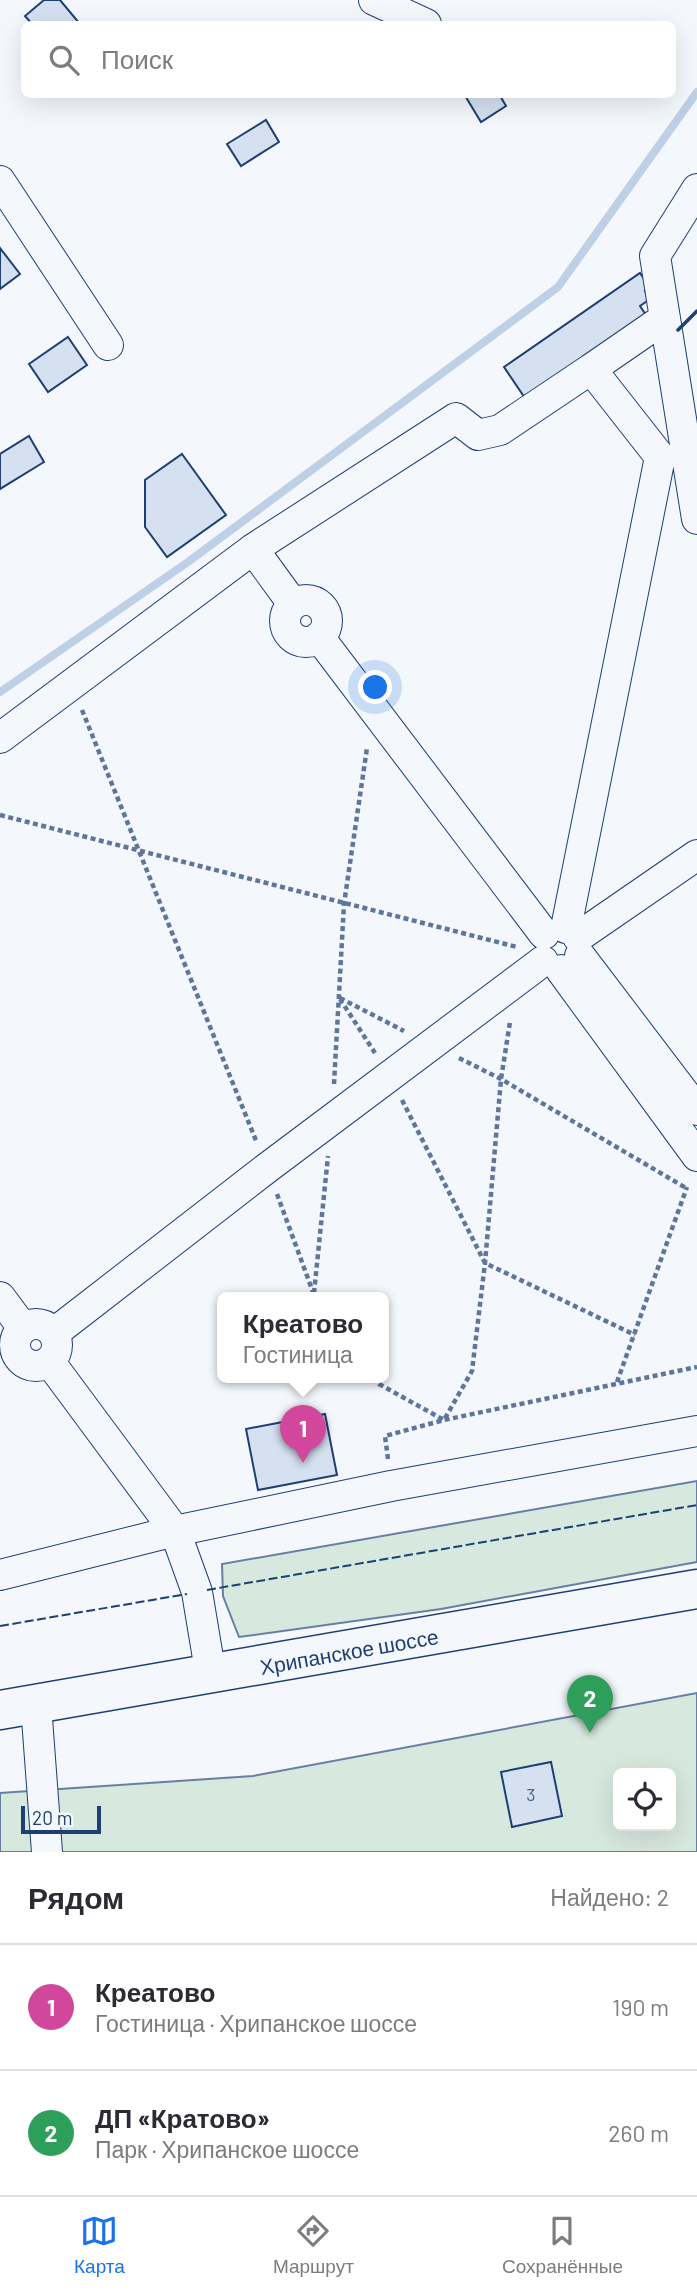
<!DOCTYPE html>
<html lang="ru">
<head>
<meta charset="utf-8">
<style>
  :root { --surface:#fff; --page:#f7f7f7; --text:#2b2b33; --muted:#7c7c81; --line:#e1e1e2; --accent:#1a73e8 }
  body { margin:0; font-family:Barlow,sans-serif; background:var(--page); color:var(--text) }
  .controls { position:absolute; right:21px; bottom:21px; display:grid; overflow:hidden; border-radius:10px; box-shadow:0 7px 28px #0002 }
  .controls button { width:63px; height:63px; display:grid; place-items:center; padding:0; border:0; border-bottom:2px solid var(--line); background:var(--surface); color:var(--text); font:35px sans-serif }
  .scale { position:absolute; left:21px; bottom:18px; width:80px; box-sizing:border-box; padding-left:7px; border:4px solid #1d3f73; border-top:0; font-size:19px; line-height:24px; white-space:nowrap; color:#1d3f73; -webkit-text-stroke:5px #f4f7fb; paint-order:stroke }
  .you { position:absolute; left:376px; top:688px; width:24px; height:24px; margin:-18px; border:5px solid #fff; border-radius:50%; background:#1a73e8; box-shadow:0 0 0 10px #1a73e833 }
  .badge { display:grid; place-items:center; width:46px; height:46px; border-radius:50%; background:var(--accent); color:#fff; font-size:23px; font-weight:700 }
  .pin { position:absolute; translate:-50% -58px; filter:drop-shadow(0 2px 4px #0008) }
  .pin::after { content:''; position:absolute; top:37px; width:24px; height:21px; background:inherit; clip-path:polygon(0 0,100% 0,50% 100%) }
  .popup { position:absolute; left:217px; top:1292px; width:172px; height:91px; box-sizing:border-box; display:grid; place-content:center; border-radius:10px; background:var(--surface); filter:drop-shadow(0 2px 5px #0005); font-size:23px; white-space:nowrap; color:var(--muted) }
  .popup b { font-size:26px; color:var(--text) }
  .popup::after { content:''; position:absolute; left:50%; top:100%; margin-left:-14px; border:14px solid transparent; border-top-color:var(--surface) }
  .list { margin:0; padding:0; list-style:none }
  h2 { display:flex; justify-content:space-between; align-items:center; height:91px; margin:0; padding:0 28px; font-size:30px }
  h2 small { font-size:23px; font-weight:400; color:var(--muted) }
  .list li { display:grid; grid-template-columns:46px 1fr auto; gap:21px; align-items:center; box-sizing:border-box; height:126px; padding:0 28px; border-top:2px solid var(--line) }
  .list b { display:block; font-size:26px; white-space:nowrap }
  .list p { margin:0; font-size:23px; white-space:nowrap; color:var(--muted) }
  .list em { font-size:23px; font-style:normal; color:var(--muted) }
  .icon { flex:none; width:38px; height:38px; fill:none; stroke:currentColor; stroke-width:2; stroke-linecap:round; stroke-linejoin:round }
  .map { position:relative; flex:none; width:697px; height:1852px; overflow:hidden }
  .search { position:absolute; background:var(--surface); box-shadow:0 7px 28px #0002; left:21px; right:21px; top:21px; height:77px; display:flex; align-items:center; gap:18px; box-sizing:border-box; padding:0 24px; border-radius:10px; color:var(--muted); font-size:26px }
  .sheet { height:343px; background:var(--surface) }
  nav { display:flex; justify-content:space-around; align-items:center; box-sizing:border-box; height:98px; border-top:2px solid var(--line); background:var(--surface); font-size:19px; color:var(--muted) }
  nav a { display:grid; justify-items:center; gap:4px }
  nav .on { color:var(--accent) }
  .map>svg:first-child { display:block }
</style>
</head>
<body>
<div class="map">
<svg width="697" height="1852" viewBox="0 0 697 1852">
  <rect width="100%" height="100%" fill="#f4f7fb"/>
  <path fill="#d7e8df" stroke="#687fa3" stroke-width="2" fill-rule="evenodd" d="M697,1481V1562L441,1609L239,1637L223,1596L222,1564Z
    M697,1693V1852H0V1793L253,1776ZM618,1773H671V1826H618Z"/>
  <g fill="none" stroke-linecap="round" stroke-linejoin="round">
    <path stroke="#bed0e5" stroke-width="8" d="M0,692L188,562L558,287L697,92"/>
  </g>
  <path fill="#d5e0f0" stroke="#1d3f73" stroke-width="2" d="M44,0H60L80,24H32L25,16Z
    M464,94H499L506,106L481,122Z
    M266,120L279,142L241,166L227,144Z
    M0,248L20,274L0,289Z
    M640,273L650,288L645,291L650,299L640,306L648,318L527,401L504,367Z
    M68,337L87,365L48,392L29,364Z
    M29,436L44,462L0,489V454Z
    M182,454L226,515L167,557L145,527V480Z
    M325,1414L337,1475L258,1490L246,1429Z
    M551,1762L562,1816L512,1827L501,1772Z"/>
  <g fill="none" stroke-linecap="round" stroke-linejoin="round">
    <g stroke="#1d3f73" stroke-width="32">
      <path id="minor" d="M374,0L426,24
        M0,181L108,345
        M697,189L655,256L697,519
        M591,369L665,318
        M253,549L293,604
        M285 621a21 21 0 1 1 42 0a21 21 0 1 1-42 0Z
        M319,637L544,934
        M0,738L253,549L456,418L478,435L500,430L591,369L660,457L566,928
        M578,937L697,855
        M580,956L697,1110
        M561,970L697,1156
        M0,1297L23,1328
        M15 1345a21 21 0 1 1 42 0a21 21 0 1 1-42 0Z
        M54,1333L267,1168L543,961
        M49,1361L175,1531L197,1592L211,1676
        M0,1575L175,1531L391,1486L697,1431
        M36,1705L47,1852"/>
    </g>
    <g stroke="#1d3f73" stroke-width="41">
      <path id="major" d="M0,1710L697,1589"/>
    </g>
    <path stroke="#5e769c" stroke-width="4.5" stroke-dasharray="5 3.5" stroke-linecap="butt" d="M82,710L257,1143
      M0,815L517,947
      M340,998L404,1031
      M340,999L375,1053
      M459,1058L501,1079L686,1188
      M334,1084L344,904L367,748
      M402,1100L485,1263L635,1335
      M277,1194L314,1295
      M314,1293L328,1156
      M374,1377L379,1384L444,1420L472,1371L485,1263L501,1079L510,1022
      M617,1382L687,1187
      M388,1459L385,1436L444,1420L697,1367"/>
    <use href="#minor" stroke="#f4f7fb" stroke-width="30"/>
    <use href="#major" stroke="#f4f7fb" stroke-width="38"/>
    <path stroke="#1d3f73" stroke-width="2" stroke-dasharray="9 3.5" stroke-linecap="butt" d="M207,1590L697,1505
      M0,1626L187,1594"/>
    <path stroke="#1d3f73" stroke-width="3.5" d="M678,330L697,311"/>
  </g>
  <g text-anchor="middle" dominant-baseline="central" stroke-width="5" stroke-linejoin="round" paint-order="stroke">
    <g font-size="18" fill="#4b6792">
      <text x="531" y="1794">3</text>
    </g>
    <g font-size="21" fill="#1d3f73" stroke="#f4f7fb">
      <text transform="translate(349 1651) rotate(-10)">Хрипанское шоссе</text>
    </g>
  </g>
</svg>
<div class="controls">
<button><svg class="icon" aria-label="locate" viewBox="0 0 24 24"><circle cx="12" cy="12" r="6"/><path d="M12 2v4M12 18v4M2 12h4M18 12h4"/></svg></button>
</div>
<div class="scale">20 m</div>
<div class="you"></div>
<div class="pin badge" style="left:303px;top:1463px;background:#d1479c">1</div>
<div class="popup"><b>Креатово</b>Гостиница</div>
<div class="pin badge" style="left:590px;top:1733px;background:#2e9e5b">2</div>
<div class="search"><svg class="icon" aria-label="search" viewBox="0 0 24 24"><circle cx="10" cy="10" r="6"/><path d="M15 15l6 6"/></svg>Поиск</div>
</div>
<section class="sheet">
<h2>Рядом<small>Найдено: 2</small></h2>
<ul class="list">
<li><span class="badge" style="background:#d1479c">1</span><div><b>Креатово</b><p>Гостиница · Хрипанское шоссе</p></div><em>190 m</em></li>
<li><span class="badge" style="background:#2e9e5b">2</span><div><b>ДП «Кратово»</b><p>Парк · Хрипанское шоссе</p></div><em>260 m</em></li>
</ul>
</section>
<nav>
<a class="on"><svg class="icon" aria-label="map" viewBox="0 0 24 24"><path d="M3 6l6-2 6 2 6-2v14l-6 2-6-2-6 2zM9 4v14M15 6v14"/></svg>Карта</a>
<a><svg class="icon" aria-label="directions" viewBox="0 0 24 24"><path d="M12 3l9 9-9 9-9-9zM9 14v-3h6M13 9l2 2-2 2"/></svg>Маршрут</a>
<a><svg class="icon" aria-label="saved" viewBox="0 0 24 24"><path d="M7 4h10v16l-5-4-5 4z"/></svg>Сохранённые</a>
</nav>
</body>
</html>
